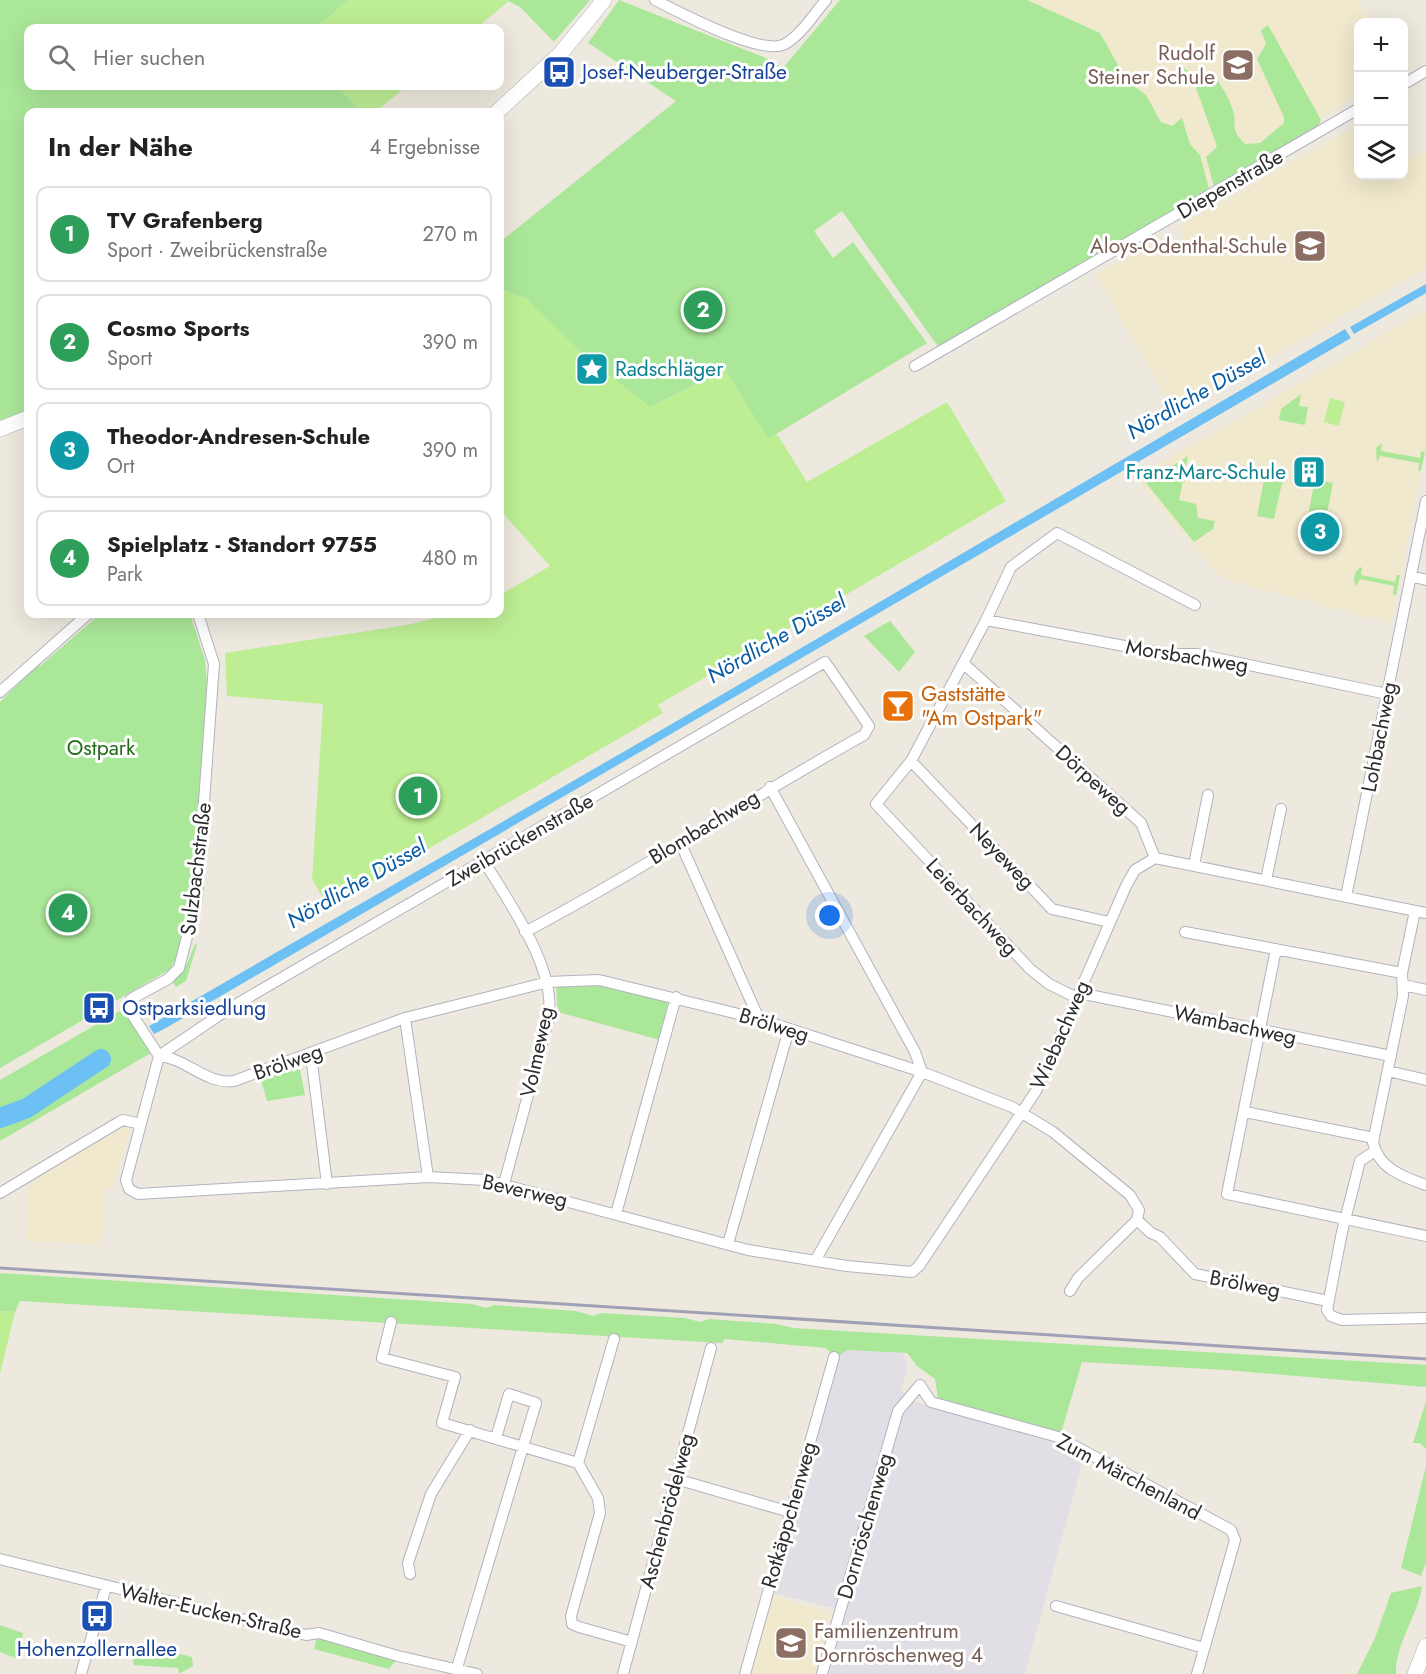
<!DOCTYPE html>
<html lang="de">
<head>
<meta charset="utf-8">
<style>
  :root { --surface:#fff; --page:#f6f6f6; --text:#222; --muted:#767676; --line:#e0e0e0; --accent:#3a48ff }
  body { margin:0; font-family:Jost,sans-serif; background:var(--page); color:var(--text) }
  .controls { position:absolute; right:18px; top:18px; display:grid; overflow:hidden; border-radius:12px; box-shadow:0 6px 24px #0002 }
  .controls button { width:54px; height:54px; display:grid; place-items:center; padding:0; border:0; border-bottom:2px solid var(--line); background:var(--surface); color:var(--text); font:30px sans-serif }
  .you { position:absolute; left:830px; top:916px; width:21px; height:21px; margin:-15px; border:4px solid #fff; border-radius:50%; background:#1a73e8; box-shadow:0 0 0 9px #1a73e833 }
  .badge { display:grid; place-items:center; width:39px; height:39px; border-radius:50%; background:var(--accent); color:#fff; font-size:20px; font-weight:700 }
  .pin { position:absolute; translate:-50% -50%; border:3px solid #fff; box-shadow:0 2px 6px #0006 }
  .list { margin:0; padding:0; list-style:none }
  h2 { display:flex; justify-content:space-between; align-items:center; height:78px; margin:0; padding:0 24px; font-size:26px }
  h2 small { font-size:20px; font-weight:400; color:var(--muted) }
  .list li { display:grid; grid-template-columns:39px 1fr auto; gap:18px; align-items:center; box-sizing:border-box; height:96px; margin:0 12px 12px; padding:0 12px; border:2px solid var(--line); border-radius:12px }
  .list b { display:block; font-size:22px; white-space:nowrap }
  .list p { margin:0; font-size:20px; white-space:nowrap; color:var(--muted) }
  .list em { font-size:20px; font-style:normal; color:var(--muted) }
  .icon { flex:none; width:33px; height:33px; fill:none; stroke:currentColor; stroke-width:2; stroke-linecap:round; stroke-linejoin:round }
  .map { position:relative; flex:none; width:1426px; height:1674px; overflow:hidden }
  .search { position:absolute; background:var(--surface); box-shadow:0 6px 24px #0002; left:24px; top:24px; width:480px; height:66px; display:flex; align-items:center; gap:15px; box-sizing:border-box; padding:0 21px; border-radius:12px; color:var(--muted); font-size:22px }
  .panel { position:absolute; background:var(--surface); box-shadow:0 6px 24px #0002; left:24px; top:108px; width:480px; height:510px; border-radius:12px }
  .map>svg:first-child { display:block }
</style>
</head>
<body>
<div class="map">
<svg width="1426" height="1674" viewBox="0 0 1426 1674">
  <rect width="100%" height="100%" fill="#eee9de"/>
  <path fill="#e2dee6" d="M847,1350L902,1353L908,1365L901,1390L915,1402L1060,1445L1084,1457L1025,1674H825L837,1609L769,1592L840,1355Z"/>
  <path fill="#f0e9cd" d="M1023,0H1359L1370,22H1358V96L1192,192Z
    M1355,127L1358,133V176H1404V163L1426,150V268L1175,412L1096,275L1153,242L1163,243L1168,253L1184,245L1183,235L1179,226Z
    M1426,310V446L1391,623L1234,582L1217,574L1136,478Z
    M130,1126L112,1189L105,1190L103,1237H100L99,1245L26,1241L29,1183L120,1129Z
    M773,1596L832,1613L814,1674H751Z"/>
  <path fill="#aae798" d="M0,0H349L315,28H28V86H338L361,112H28V414L0,426Z
    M506,0H590L554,42L520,7Z
    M619,0L766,58L783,68L840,0H1027L1100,33L1127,81L1146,95L1161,122L1172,126L1182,118L1190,144L1200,155L1209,189L939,348L842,211L814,231L833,258L853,242L927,343L768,439L725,370L650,407L587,358L526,299L500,288V242L676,101L588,43Z
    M1268,25L1321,120L1317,128L1214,187L1206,157L1217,147L1194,82L1179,70L1185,69L1202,80L1218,81C1223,89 1229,98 1232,108C1239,124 1227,126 1245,144L1260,143L1284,123V117L1257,59L1266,44L1261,30Z
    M1301,394L1299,406L1308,407L1305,425L1279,420L1281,409Z
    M1382,443L1381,451L1420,458L1421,451L1425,452L1421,471L1418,470L1419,463L1380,456L1377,462L1376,448Z
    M1188,456L1179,500L1196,504L1198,518L1215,521L1213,529L1194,542L1146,483Z
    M1266,470L1284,474L1274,519L1257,516Z
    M1315,479L1333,483L1324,529L1306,526Z
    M1362,567L1361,575L1395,582L1397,575H1400L1396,595L1393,594L1394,586L1360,579L1356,586C1352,580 1355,569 1362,567Z
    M100,614H190L205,660L207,682C203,730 195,945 169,970L0,1068V702L38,664L40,666Z
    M890,621L915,652L899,672L864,636Z
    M195,944L197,945L186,981L176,987L173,982L186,966Z
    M591,983L668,1002L660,1040L558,1012L556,986Z
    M125,1008H128L132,1022L151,1053L0,1141V1080Z
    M299,1065L305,1095L267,1101L260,1077Z
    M0,1273L472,1304L486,1308L494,1305L576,1311L593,1316L601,1313L685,1318L700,1322L709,1319L777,1324L793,1328L1426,1365V1387L1226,1370L1082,1362L1061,1433L938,1398L935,1379L917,1366L907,1353L847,1350L836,1358L826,1348L725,1339L722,1343L20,1301L15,1312L0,1311Z
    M1426,1401V1449L1420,1443H1413Z
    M1426,1466V1563L1421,1576L1401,1568Z
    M1422,1586C1418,1616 1395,1644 1396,1674H1357L1375,1638L1391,1593Z
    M0,1625L23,1633L18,1659L0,1652Z
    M317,1638L396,1660L389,1669L314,1649Z
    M140,1644L192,1657L193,1666L179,1674L178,1668L134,1665L133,1659Z"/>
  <path fill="#bdee94" d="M349,0H506L508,2L476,28H315Z
    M338,86H407L375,112H361Z
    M500,288L526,299L587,358L650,407L725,370L768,438L776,435L779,437L807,482L947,402L1006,501L658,705L663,713L328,907L312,879L323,704L227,696L225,653L406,625L454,614H500V595L550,566L500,510Z
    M1330,398L1345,402L1339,426L1324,422Z
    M0,1311L15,1312L0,1374Z"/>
  <path fill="#6dc0f4" d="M1426,284V293L1354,334L1350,327Z
    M1345,329L1351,338L166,1028L154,1034L149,1026L682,718Z"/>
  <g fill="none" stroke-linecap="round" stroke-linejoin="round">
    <path stroke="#6dc0f4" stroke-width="20" d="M0,1118L27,1108L101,1059"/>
    <g stroke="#b2b2c0" stroke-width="12">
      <path id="minor" d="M655,0C679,12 762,57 785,44C801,35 814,14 826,0
        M1404,84L1426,71
        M915,366L1358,109
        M1411,576L1426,580
        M986,620L1167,654H1197L1387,694
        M963,663L1141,823L1155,858
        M0,692L88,614
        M911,761L1052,909L1109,922
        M770,787L915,1052L922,1072L815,1261
        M680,842L759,1019
        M484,861C509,903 559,971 548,1021L504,1184
        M1194,865L1208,795
        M1266,880L1281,809
        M1346,897L1426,501
        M1415,911L1402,973L1403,996L1373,1142C1378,1168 1403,1177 1426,1185
        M1185,932L1402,973
        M1276,949L1227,1194L1426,1236
        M1404,985L1426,990
        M1079,993L1391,1056
        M1077,998L1049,984L1030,969L876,804L911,761L986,620L1011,567L1057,533L1195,605
        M405,1018L428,1177
        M311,1055L327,1184
        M159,1056L126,1180L129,1189L138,1194L428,1177L486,1180L748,1250L847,1266L912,1272L919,1266L1036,1091L1126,886L1135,870L1155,858L1426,913
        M159,1056L230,1008L825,662L869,726L864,735C750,798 641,871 525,932
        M159,1056C186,1058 206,1085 234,1081L405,1018L548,982L599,980L759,1019L922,1072L1012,1107L1053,1132L1130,1195L1139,1210L1137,1220
        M159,1056L133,1016L131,999L168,979L179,968L197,898L214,664L198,614
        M1388,1071L1426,1080
        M1245,1112L1374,1138
        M1375,1151L1360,1161L1342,1232L1327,1310L1331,1316L1342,1320L1426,1318
        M0,1193L119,1122L123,1120L141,1124
        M616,1214L676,997
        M1137,1220L1151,1233L1160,1237L1195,1274L1328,1301
        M728,1244L789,1029
        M1070,1291L1078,1278L1137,1220
        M391,1322L382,1358L455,1377L442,1423L578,1463
        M614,1339L578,1463L598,1498L600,1513L571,1616L572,1624L579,1627L632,1642
        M676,1479L790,1512
        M0,1559L306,1635L319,1633L398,1656L477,1674
        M410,1574L408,1563L431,1494L470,1430
        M1056,1606L1204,1648
        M457,1668L536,1403L509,1394L496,1438
        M81,1674L106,1587
        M623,1674L711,1348
        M745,1674L834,1357
        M822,1674L898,1411L920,1385L931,1402L1058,1437L1231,1530L1235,1540L1197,1674"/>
    </g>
    <g stroke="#b2b2c0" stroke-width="16">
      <path id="secondary" d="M497,112L561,53L604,0
        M0,429L28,418
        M1415,1674L1426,1646"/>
    </g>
    <use href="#minor" stroke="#fff" stroke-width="10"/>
    <use href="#secondary" stroke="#fff" stroke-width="15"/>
    <path stroke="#a0a1b7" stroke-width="3" d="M0,1268L1426,1359"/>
  </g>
  <defs>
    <g id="school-square" transform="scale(1.725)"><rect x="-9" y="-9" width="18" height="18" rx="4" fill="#8d6e63" stroke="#fff"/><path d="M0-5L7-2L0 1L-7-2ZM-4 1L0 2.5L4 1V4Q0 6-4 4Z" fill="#fff"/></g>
    <g id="bus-square" transform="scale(1.725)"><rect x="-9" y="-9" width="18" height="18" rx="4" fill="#1a4fb4" stroke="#fff"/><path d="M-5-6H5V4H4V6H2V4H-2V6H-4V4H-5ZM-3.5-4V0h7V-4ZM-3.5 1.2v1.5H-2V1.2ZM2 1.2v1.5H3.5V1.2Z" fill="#fff"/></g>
    <g id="sight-square" transform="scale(1.725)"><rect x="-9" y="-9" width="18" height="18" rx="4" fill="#0f9aa8" stroke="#fff"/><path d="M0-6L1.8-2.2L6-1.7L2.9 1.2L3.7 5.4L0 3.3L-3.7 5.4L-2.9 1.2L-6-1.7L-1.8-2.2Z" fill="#fff"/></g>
    <g id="building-square" transform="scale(1.725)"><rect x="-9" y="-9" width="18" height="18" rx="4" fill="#0f9aa8" stroke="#fff"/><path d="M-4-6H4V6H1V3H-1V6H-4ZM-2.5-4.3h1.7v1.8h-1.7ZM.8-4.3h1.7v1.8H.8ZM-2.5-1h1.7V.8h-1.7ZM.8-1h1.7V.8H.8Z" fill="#fff"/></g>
    <g id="bar-square" transform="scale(1.725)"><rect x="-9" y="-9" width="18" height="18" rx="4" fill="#e8710a" stroke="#fff"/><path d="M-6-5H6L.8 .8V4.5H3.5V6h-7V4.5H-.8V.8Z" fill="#fff"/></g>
  </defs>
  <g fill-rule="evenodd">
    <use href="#school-square" x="1238" y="65"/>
    <use href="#bus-square" x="559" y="72"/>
    <use href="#school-square" x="1310" y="246"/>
    <use href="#sight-square" x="592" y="369"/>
    <use href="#building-square" x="1309" y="472"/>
    <use href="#bar-square" x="898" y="706"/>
    <use href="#bus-square" x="99" y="1008"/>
    <use href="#bus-square" x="97" y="1616"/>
    <use href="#school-square" x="791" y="1643"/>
  </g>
  <g text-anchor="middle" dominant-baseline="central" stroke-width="6" stroke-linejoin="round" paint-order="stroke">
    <g font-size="21" fill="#785e54" stroke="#fff" text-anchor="end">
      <text x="1215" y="53">Rudolf<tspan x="1215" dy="24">Steiner Schule</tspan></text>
      <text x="1287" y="246">Aloys-Odenthal-Schule</text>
      <text x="814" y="1631" text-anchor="start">Familienzentrum<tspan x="814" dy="24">Dornröschenweg 4</tspan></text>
    </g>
    <g font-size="21" fill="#164399" stroke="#fff" text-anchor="start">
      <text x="582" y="72">Josef-Neuberger-Straße</text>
      <text x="122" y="1008">Ostparksiedlung</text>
      <text x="97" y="1649" text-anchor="middle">Hohenzollernallee</text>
    </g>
    <g font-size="21" fill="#2c2c2c" stroke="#fff">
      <text transform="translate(1230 184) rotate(-30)">Diepenstraße</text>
      <text transform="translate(1187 656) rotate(9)">Morsbachweg</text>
      <text transform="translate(1379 737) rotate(-79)">Lohbachweg</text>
      <text transform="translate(1093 780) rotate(42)">Dörpeweg</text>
      <text transform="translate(704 827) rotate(-31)">Blombachweg</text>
      <text transform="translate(520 840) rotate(-30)">Zweibrückenstraße</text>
      <text transform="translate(1002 856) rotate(46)">Neyeweg</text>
      <text transform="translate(196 869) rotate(-83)">Sulzbachstraße</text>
      <text transform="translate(972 907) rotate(47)">Leierbachweg</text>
      <text transform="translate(774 1025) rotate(17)">Brölweg</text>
      <text transform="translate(1235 1025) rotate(12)">Wambachweg</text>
      <text transform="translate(1060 1035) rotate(-66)">Wiebachweg</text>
      <text transform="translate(537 1052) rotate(-78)">Volmeweg</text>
      <text transform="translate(288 1062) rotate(-19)">Brölweg</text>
      <text transform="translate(525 1191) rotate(13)">Beverweg</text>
      <text transform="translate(1245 1284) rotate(11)">Brölweg</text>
      <text transform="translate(1129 1477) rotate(28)">Zum Märchenland</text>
      <text transform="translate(667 1511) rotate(-75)">Aschenbrödelweg</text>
      <text transform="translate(789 1515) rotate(-74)">Rotkäppchenweg</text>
      <text transform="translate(865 1526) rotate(-74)">Dornröschenweg</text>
      <text transform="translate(211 1611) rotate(13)">Walter-Eucken-Straße</text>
    </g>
    <g font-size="21" fill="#0d838f" stroke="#fff" text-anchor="start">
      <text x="615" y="369">Radschläger</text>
      <text x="1286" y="472" text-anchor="end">Franz-Marc-Schule</text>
    </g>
    <g font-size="21" fill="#c56008" stroke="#fff" text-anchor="start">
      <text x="921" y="694">Gaststätte<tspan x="921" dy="24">"Am Ostpark"</tspan></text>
    </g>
    <g font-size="21" fill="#1f6d17" stroke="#fff">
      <text x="101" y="748">Ostpark</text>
    </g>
    <g font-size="22" font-style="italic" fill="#085ca4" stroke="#fff">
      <text transform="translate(1196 394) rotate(-30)">Nördliche Düssel</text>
      <text transform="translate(776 638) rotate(-30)">Nördliche Düssel</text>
      <text transform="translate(356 883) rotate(-30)">Nördliche Düssel</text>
    </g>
  </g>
</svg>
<div class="controls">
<button>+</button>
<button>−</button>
<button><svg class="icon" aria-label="layers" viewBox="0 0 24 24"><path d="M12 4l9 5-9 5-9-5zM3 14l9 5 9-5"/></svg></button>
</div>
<div class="you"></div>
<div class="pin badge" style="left:418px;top:796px;background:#2e9e5b">1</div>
<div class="pin badge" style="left:703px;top:310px;background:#2e9e5b">2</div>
<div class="pin badge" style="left:1320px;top:532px;background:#0f9aa8">3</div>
<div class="pin badge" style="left:68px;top:913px;background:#2e9e5b">4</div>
<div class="search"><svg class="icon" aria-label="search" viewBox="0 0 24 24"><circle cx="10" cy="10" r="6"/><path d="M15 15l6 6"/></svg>Hier suchen</div>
<section class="panel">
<h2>In der Nähe<small>4 Ergebnisse</small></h2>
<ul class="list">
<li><span class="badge" style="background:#2e9e5b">1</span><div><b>TV Grafenberg</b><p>Sport · Zweibrückenstraße</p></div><em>270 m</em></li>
<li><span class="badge" style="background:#2e9e5b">2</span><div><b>Cosmo Sports</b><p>Sport</p></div><em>390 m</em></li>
<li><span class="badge" style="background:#0f9aa8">3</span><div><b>Theodor-Andresen-Schule</b><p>Ort</p></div><em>390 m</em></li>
<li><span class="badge" style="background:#2e9e5b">4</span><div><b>Spielplatz - Standort 9755</b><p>Park</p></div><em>480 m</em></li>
</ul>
</section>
</div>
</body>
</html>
